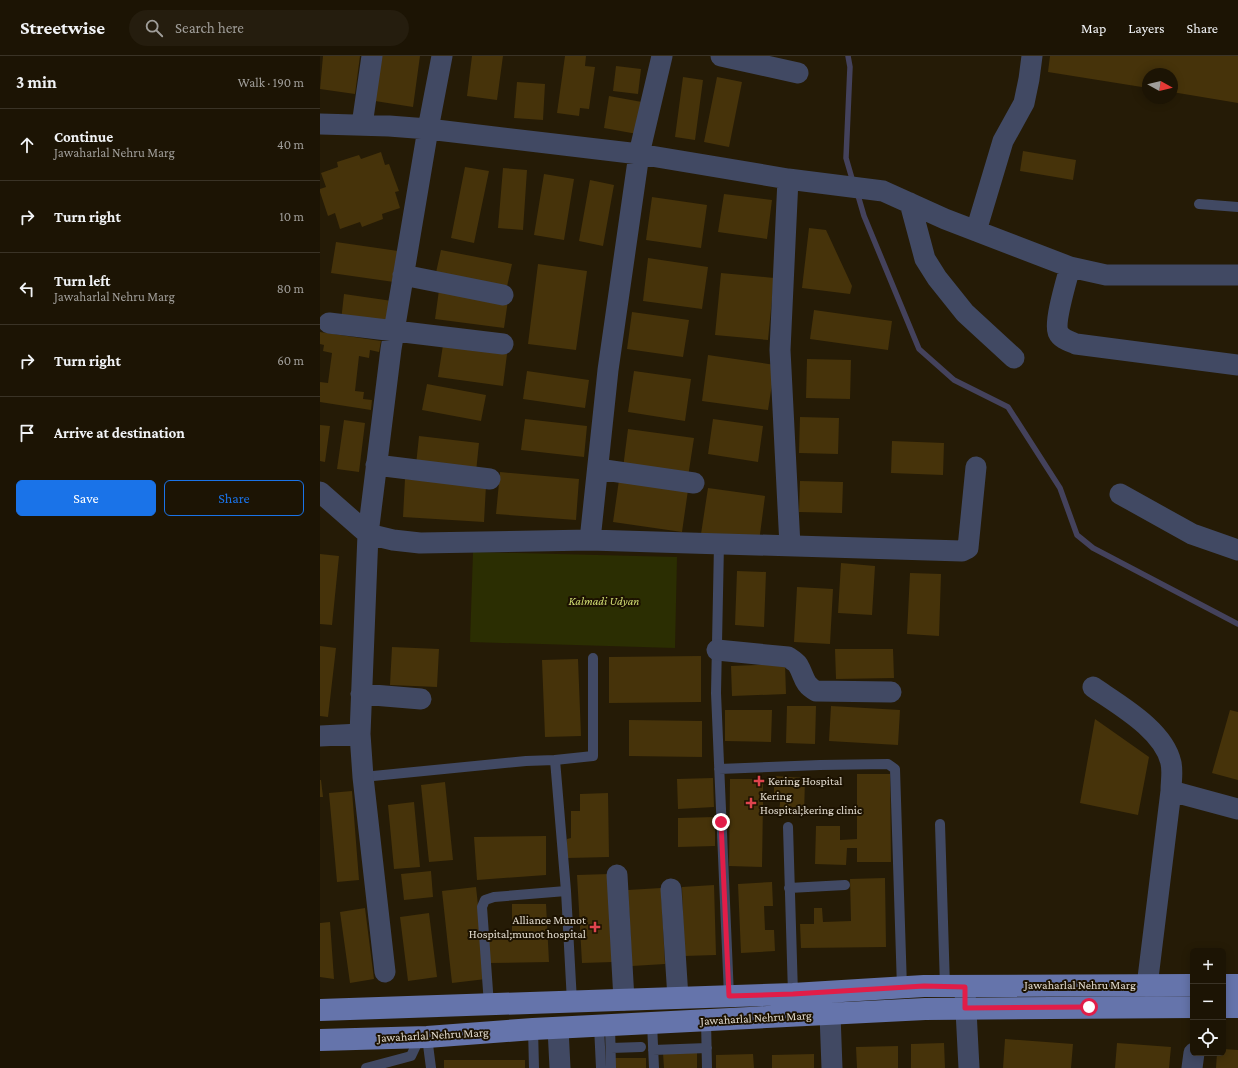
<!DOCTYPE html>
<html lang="en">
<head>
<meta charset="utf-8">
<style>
  :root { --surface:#1c1404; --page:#251d0e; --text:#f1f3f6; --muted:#a09e9a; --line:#3a3326; --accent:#1a73e8 }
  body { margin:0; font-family:"Crimson Pro",serif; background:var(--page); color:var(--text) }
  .controls { position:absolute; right:12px; bottom:12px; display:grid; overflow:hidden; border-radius:6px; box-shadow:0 2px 10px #0003 }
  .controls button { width:36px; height:36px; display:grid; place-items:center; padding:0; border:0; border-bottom:1px solid var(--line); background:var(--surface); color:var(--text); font:20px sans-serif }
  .compass { position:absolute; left:822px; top:12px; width:36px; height:36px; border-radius:50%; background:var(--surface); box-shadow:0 2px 10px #0003; rotate:98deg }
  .stop { position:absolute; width:12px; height:12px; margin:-9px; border:3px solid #e11d48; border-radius:50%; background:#fff }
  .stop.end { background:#e11d48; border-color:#fff; box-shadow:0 1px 4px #0008 }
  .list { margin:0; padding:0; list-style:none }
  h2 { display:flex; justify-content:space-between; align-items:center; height:52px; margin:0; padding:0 16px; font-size:17px }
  h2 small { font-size:13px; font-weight:400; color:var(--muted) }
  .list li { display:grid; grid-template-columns:26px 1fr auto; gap:12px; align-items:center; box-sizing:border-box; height:72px; padding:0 16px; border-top:1px solid var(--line) }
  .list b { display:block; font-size:15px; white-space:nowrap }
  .list p { margin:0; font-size:13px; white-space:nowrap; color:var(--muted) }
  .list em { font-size:13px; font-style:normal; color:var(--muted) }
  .actions { display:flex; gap:8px; padding:12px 16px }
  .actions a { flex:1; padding:9px 0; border:1px solid var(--accent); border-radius:6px; text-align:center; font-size:14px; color:var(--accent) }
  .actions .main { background:var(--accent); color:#fff }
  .icon { flex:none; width:22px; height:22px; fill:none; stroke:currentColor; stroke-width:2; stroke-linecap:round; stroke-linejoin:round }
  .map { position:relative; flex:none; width:918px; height:1012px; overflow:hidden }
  header { display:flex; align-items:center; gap:24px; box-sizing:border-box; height:56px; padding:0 20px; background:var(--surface); border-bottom:1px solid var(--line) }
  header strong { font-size:19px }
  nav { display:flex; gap:22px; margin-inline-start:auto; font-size:14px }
  .search { width:280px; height:36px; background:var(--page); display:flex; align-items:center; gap:10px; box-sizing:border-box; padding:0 14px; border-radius:22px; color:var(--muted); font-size:15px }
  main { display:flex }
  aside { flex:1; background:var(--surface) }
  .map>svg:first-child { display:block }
</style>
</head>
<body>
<header>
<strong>Streetwise</strong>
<div class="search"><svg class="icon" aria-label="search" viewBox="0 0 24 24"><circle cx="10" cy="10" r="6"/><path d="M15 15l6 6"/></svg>Search here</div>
<nav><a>Map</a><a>Layers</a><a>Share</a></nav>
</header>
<main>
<aside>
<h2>3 min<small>Walk · 190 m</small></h2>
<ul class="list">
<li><svg class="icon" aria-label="ahead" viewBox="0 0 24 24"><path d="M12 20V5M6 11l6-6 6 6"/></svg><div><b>Continue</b><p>Jawaharlal Nehru Marg</p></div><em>40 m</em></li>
<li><svg class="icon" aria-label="right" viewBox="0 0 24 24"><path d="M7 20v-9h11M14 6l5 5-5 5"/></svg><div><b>Turn right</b></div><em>10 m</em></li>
<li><svg class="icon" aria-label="left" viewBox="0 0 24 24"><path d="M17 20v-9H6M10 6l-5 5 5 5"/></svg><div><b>Turn left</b><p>Jawaharlal Nehru Marg</p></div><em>80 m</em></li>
<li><svg class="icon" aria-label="right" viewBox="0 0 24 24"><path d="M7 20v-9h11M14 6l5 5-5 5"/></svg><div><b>Turn right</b></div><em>60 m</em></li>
<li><svg class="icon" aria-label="arrive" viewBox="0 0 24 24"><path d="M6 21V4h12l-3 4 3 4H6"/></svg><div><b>Arrive at destination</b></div></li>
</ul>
<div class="actions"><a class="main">Save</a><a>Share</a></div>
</aside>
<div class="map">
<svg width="918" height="1012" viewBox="0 0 918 1012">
  <rect width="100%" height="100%" fill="#251b06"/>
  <path fill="#2b2e02" d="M153,496L357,501L355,592L150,586Z"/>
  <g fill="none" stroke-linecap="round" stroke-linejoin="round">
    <path stroke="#44425c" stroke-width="5.5" d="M528,0L530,11L526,102L533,126
      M537,136L544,160L599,293L634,324L688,351L740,432L757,479L773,492L918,568"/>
  </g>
  <path fill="#46330a" d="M3,0H40L35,38L0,33Z
    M61,0H100L93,51L55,45Z
    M152,0H183L177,44L147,40Z
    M245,0H266L265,10L275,11L269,53L260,52L259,60L237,57Z
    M730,0H918V47L852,36V18H828V32L728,16Z
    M296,10L321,13L318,38L293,35Z
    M363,21L383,24L375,84L355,81Z
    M397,21L422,26L409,91L384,86Z
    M197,26L225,28L223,64L194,62Z
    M289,40L322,46L317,78L284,72Z
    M703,95L756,104L753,124L700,115Z
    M61,96L65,109L69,108L79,135L75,136L80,152L62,158L63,163L42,171L40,166L20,173L15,157L8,160L0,136V133L6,131L1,117L18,111L17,106L39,99L41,103Z
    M145,111L169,115L154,187L131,182Z
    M183,112L207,114L203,174L178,172Z
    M224,118L254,123L244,184L214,179Z
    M270,124L294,129L283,190L259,185Z
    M404,138L452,144L447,183L398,176Z
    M332,141L387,149L381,192L326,184Z
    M489,172L506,174L532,230L530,238L482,232Z
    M16,186L78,195L74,226L11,217Z
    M121,194L192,208L186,235L115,221Z
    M328,202L388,211L382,253L323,245Z
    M218,208L267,215L256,294L208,288Z
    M401,217L454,222L448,284L395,279Z
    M119,234L188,244L184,272L115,263Z
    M24,238L72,245L68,271L21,265Z
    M494,254L572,265L568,294L490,283Z
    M312,256L369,264L363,301L307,293Z
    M0,276L61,285L59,296L50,294L49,302L39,300L35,335L44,336L43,343L52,344L51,354L0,346V326L8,327L12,297L3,295L4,289L0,288Z
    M123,289L187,298L183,330L118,321Z
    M388,299L455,309L448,354L382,345Z
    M487,303L531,304L530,343L486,342Z
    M207,315L269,324L265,352L203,343Z
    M314,315L371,323L365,365L308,356Z
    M107,328L166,339L161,365L102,354Z
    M480,361L519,362L518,398L479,397Z
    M205,363L267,370L264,401L201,394Z
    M393,363L443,370L438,406L388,398Z
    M24,364L45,367L39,416L17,413Z
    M0,369L10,370L5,406L0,405Z
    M308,373L374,382L368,421L303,412Z
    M99,380L159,387L156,416L96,409Z
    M572,385L624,387L623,419L571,417Z
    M180,416L259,423L256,464L176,458Z
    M85,423L166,429L164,466L83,461Z
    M299,424L368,434L362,476L293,466Z
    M480,425L523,426L522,457L479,456Z
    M388,432L445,440L439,486L381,478Z
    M0,498L19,500L12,569L0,568Z
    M521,507L555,510L552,559L518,557Z
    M417,515L446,516L444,571L415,569Z
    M590,517L621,518L619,580L587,578Z
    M477,531L513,533L510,588L474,586Z
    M0,590L16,592L8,661L0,660Z
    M72,591L119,593L117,631L70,629Z
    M515,593H573L574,622L516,623Z
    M381,600V646L289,647V601Z
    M258,603L261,680L225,681L222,604Z
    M465,608L466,638L412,640L411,610Z
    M467,650H496L495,688L466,687Z
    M511,650L580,654L578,689L509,685Z
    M405,654H452L451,686L405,685Z
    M910,654L918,656V724L892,717Z
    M775,663L829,701L818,759L760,747Z
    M309,664L382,665V701L309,700Z
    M537,718H570L571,806H537V792H527L526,809L495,808L496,770H520V784L537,783Z
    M454,720L485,722L484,760L459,759L460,746H443L442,811L409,810L410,723H443V737H454Z
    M393,722L394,751L358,753L357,723Z
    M0,724H1L3,741H0Z
    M125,726L133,804L109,806L101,729Z
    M32,735L39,824L17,826L9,737Z
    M288,737L289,801L247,802V783L251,782V755H260V738Z
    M94,746L100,811L74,813L68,749Z
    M395,761V790L358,791V762Z
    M226,780V819L157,824L154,781Z
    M111,815L113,841L84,844L81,818Z
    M289,818L293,906L262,907L257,819Z
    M565,822L566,891L481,892L480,868H494V852H502L503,866L531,865L530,823Z
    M452,826L453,850H444L445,874H454L455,895L421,897L418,828Z
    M394,829L396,899L364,900L362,831Z
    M156,831L166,923L132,927L122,835Z
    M341,832L345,908L312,910L308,834Z
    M192,848H226L229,906L168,907V876H192Z
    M45,852L54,923L30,927L20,856Z
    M109,857L117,921L88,925L80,861Z
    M10,866L14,923L0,921V867Z
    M685,983L753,988L751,1012H683Z
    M624,987L625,1012H591V988Z
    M797,987L851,991L849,1012H795Z
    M578,990V1012H537L536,991Z
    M903,993L918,994V1012H896L897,997H903Z
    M343,997H377V1012H344Z
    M433,998L434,1012H396V999Z
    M494,998V1012H452V999Z
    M294,1002H326V1012H294Z
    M124,1004H205V1012H124Z"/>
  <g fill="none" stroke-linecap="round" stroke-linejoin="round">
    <path stroke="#414963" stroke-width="10" d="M879,148L918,151
      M399,488L396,637L409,940
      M235,704L273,700V602
      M399,713L500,709L568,708L575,713L582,932
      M43,721L206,705L235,704L246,835L252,946
      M620,768L625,931
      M468,771L473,938
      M469,832L525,829
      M169,949L162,851L165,844L174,841L246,835
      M386,964L387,1012
      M332,967L334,1012
      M290,969L291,1012
      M279,970L281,1012
      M213,973L214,1012
      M107,981L111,1012
      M291,992L321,991
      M333,994L387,992
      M46,1012L91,1000L100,981"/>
    <path stroke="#414963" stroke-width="21" d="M401,0L478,17
      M0,68L69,70L108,73L319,98L468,123L563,135L625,163L750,211L786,219H918
      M42,69L52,0
      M468,123L460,294L470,490
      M590,147L605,203L617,222L645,257L694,302
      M656,175L683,85L704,47L709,23L712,0
      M750,211C747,223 734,265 738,276C741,283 749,285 756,288L918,309
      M83,219L183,239
      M9,267L183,288
      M56,409L170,423
      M278,413L374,427
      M0,436L48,478L73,484L100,487L270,484L642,495L648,492L656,411
      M800,438L872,478L918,494
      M270,484L288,314L319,98L342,0
      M397,594L468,601C471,603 476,606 478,609C485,621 483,628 496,635L571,636
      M773,631C799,649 844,674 851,707C853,716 851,726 851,735L827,930
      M41,638L101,643
      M0,680L40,678
      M851,735L918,753
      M297,819L304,944
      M351,833L358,942
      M65,916L43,721L40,678L48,478L71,293L108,73L122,0
      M645,935L649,1012
      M510,958L512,1012
      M238,972L240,1012
      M872,1012L874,997"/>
    <path stroke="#6574ab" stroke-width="22" d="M903,929H918
      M903,951H918
      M0,954L473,938L604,930L873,929
      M0,984L107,981L213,973L605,953L873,951"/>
  </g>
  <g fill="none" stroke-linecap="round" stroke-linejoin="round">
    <path stroke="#e11d48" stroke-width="5" d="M401,766L409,940L473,938L604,930L645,931V952L769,951"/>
  </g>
  <g fill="#e0444e" stroke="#1c1201" stroke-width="1.5">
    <path d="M437 719h4v4h4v4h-4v4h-4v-4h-4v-4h4z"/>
    <path d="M429 741h4v4h4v4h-4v4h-4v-4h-4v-4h4z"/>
    <path d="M273 865h4v4h4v4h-4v4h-4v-4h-4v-4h4z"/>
  </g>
  <g text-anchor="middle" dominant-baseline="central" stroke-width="4" stroke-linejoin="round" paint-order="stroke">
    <g font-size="12" font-style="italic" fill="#d3de73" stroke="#1c1201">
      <text x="284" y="545">Kalmadi Udyan</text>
    </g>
    <g font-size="12" fill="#e2dbce" stroke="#1c1201" text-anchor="start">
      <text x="448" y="725">Kering Hospital</text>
      <text x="440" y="740">Kering<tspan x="440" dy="14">Hospital;kering clinic</tspan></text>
      <text x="266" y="864" text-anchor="end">Alliance Munot<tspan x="266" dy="14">Hospital;munot hospital</tspan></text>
    </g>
    <g font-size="12" fill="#e2dbce" stroke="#1c1201">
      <text x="760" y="929">Jawaharlal Nehru Marg</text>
      <text transform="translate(436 962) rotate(-3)">Jawaharlal Nehru Marg</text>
      <text transform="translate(113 979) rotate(-3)">Jawaharlal Nehru Marg</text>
    </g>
  </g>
</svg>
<div class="controls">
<button>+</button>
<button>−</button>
<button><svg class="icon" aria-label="locate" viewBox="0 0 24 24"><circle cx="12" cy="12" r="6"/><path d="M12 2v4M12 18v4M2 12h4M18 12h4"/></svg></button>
</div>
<svg class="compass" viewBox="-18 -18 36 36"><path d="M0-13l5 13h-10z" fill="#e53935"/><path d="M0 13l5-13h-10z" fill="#a09e9a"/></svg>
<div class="stop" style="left:769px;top:951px"></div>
<div class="stop end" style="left:401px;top:766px"></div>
</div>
</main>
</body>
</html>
